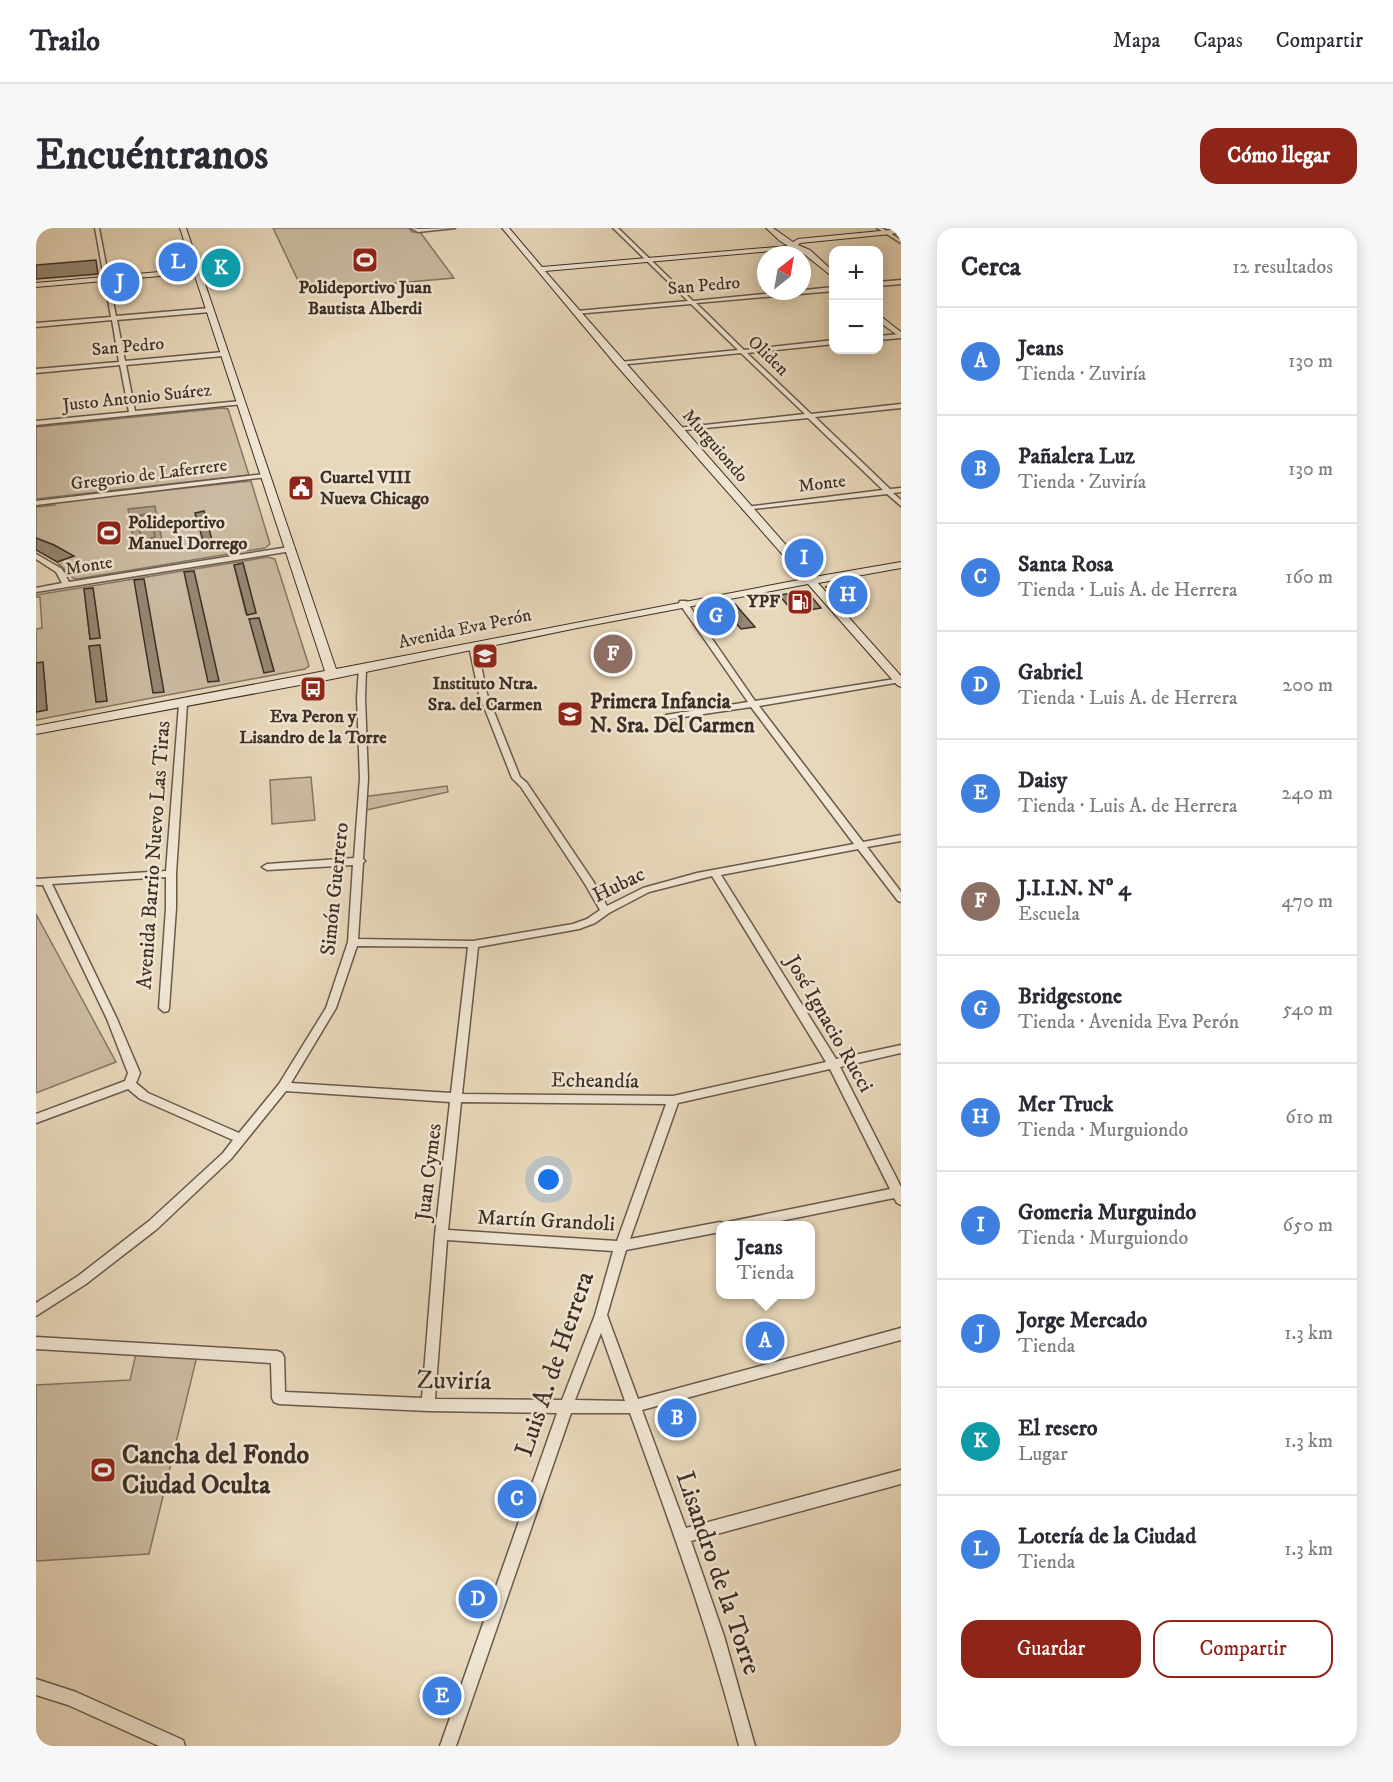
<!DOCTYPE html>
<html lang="es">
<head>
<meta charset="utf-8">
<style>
  :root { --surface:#fff; --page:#f7f7f7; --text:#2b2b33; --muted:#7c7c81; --line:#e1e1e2; --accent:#8f2418 }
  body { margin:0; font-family:"IM FELL DW Pica",serif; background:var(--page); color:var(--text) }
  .controls { position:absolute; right:18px; top:18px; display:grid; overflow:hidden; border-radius:12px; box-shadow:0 3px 15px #0003 }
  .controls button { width:54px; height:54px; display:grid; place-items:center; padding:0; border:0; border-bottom:2px solid var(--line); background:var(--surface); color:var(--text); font:30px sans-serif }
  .compass { position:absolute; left:721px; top:18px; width:54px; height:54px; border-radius:50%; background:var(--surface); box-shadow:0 3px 15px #0003; rotate:31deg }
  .you { position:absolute; left:513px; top:952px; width:21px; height:21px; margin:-15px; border:4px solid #fff; border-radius:50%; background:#1a73e8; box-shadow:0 0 0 9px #1a73e833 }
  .badge { display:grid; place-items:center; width:39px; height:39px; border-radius:50%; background:var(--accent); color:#fff; font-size:20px; font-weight:700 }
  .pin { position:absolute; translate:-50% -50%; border:3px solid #fff; box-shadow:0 2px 6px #0006 }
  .popup { position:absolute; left:680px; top:993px; width:99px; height:78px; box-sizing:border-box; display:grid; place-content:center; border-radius:12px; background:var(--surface); filter:drop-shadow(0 2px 4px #0005); font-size:20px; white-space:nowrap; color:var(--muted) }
  .popup b { font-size:22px; color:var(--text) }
  .popup::after { content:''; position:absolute; left:50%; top:100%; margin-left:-12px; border:12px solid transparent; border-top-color:var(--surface) }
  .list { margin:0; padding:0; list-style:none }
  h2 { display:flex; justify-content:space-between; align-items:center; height:78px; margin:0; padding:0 24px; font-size:26px }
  h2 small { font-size:20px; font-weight:400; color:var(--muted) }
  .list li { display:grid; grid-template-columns:39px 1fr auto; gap:18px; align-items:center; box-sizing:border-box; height:108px; padding:0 24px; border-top:2px solid var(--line) }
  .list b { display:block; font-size:22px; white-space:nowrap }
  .list p { margin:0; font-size:20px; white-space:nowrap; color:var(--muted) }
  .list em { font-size:20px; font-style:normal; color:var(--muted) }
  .actions { display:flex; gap:12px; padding:18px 24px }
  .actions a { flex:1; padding:14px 0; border:2px solid var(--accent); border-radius:18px; text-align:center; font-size:21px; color:var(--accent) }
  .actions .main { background:var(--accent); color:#fff }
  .map { position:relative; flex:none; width:865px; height:1518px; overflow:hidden; border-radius:18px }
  header { display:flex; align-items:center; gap:36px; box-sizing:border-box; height:84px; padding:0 30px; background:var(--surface); border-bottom:2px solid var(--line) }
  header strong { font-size:28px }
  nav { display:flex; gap:33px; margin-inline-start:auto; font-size:21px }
  .intro { display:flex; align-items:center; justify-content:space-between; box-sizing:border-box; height:144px; padding:0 36px }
  h1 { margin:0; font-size:42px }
  .button { padding:15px 27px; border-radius:18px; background:var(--accent); color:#fff; font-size:21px; font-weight:700 }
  main { display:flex; gap:36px; padding:0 36px }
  aside { flex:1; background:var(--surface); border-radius:18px; box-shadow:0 3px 15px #0003 }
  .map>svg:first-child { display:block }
</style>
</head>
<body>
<header>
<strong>Trailo</strong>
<nav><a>Mapa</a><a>Capas</a><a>Compartir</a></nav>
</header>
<div class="intro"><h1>Encuéntranos</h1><a class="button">Cómo llegar</a></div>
<main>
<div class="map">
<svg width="865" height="1518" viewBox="0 0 865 1518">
  <rect width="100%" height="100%" fill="#e8d8bb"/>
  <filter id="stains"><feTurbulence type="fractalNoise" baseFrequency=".00333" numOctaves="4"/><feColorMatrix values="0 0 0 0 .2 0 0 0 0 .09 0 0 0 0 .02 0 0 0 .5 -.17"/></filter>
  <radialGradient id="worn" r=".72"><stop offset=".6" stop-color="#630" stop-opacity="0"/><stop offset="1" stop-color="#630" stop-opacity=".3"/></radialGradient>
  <path fill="#cbbba2" stroke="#847564" stroke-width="1.5" fill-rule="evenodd" d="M237,0H373L376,4H384L418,50L267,63Z
    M187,180L192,181L213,247L0,271V199Z
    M215,253L234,316L229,320L41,351L37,350L21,334L37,328L18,317L0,310V279L19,277V274Z
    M232,329L239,331L273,438L269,441L0,492V479L1,484L11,482L8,447L0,448V401L6,400L4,369H0V367ZM207,336L220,385L210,386L198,337ZM57,360L64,409L54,411L48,361ZM223,390L238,443L228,444L214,391ZM63,417L71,473L61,474L53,419Z
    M275,549L279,592L236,596L234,552Z
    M411,558L412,564L326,583V569Z
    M0,686L80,834L0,865Z
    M101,1121L162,1124L113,1326L0,1333V1157L94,1152Z"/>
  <path fill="#ae9f88" stroke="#817261" stroke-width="1.5" d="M119,278L127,317L99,320L92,281Z"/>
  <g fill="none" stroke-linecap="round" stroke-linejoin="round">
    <path stroke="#766757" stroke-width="1.5" d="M112,285L115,287L119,309L106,313L100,289Z"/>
  </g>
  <path fill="#968773" stroke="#3d2f26" stroke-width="1.5" d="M60,32L62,46L0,51V37Z
    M168,283L178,319L169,320L159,285Z
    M0,310L18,317L38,328L21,334L0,322Z
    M207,335L220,385L211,387L198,337Z
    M158,343L169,391L183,453L172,454L148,344Z
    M108,351L128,464L117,465L98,352Z
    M815,355L832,373L825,374L830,380L814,382L790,359Z
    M57,360L64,410L54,411L48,361Z
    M764,364L773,366L785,380L758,385L743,367Z
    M699,376L719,399L705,401L698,393L675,397L662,382Z
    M223,390L238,443L228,445L213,391Z
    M64,417L71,473L60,474L53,418Z
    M7,434L11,482L0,484V435Z
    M645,1184L651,1200L635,1203L632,1195L638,1185Z"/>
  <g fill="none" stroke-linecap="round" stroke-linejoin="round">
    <g stroke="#68594b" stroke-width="3">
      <path id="street" d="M59,0H63L80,88L174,80L177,82L174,84L81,92L89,133L187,124L190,126L187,128L90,137L99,183L205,173L207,174V176L0,197V193L93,184L84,137L0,145V141L83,134L76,92L0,99V95L75,89Z
        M375,0L383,1L419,0L382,4Z
        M577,0H582L657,73L798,59V63L660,75L708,122L798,112V116L711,125L775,186L865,176V180L779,189L854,261L865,260V264L857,265L865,272V278L851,266L708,282L707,281L710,279L847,262L772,190L639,203L638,202L641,200L769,186L705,125L582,137L581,136L584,134L702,122L655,76L539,86L538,85L541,83L652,73Z
        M841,0H846L865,12V15Z
        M865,52V56L842,58V54Z
        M865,106V110L842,112V108Z
        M229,246L231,247V249L0,277V273Z
        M253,319H256V323L0,364V360L26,355L20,344L0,331V326L26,341L33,354Z
        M644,373H650L719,473L865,450V454L723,478L827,614L865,607V613L831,619L865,664V674L862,673L822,621L685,647L800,831L865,817V825L804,839L865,959V977L861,975L858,970L720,998H684V1004L590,1022L571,1087L602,1171L865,1100V1112L606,1182L650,1300L865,1242V1256L655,1313L688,1408L719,1518H703C674,1404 634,1295 594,1185H535L420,1518H404L521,1185L392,1183L243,1176L238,1174L236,1170L235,1135L0,1121V1109L241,1123L246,1125L248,1129L249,1164L386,1170L399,1007L414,874L250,863L195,931L121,1001L50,1056L0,1088V1075L42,1048L113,993L187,925L197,912L104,871L92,861L0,895V886L89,853L92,845L71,791L7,657H0V651L130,643L143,476L147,473L150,474L151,476L140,646V680L133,780L132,783L128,784L123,780L130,680V649L16,656L81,791L104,845L100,855L112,865L203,905L243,856L290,780L312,714L317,637L231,642L226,639L231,636L318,630L324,550L321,470L323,439H329L330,441L329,470L332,550L327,631L329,633L327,635L322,711L437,713L537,696L551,691L564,682L549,656L485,559L476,550L443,466L433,418L437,416L441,418L451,466L484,549L491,555L557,653L571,678L607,660L661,645L818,616L715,479L627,492L626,490L630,487L712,474L643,375ZM676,648L790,834L637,868L426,866L442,719L543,701L559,695L573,685L613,664ZM321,718L432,719L415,865L255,855L300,780ZM794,841L854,961L687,995L684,994L594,1011L642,875ZM425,874L630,876L581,1013L412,1002ZM411,1012L577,1023L559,1087L526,1172L399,1171ZM565,1105L589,1173L539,1172Z
        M0,1451L40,1464L147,1512L149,1518H123L32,1477L0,1467Z"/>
    </g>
    <g stroke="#3d2f26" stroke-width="2">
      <path id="secondary" d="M144,0H150L300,441L768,351L581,138L466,0H473L506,39L752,18L744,13L730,0H737L757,14L762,11L865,1V5L764,15L762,17L774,22L798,44V50L768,26L758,21L509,43L778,349L865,334V340L782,355L865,448V459L861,457L772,356L541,400L296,451L0,506V498L289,443L158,45L0,59V55L157,41Z
        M842,86L865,104V110L842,93Z"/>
    </g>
    <use href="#street" fill="#f0e6d3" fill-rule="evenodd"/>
    <use href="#secondary" fill="#f0e6d3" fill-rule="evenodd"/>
  </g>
  <defs>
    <g id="stadium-square" transform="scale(1.35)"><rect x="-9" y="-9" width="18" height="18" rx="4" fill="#8f2418" stroke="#f0e6d3"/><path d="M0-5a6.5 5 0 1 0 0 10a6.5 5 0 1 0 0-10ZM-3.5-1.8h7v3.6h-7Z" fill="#fff"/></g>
    <g id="civic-square" transform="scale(1.35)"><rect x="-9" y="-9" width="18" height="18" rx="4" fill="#8f2418" stroke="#f0e6d3"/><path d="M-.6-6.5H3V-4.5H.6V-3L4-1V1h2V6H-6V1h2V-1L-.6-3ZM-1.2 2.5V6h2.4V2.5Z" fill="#fff"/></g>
    <g id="fuel-square" transform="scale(1.35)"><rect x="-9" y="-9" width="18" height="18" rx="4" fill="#8f2418" stroke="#f0e6d3"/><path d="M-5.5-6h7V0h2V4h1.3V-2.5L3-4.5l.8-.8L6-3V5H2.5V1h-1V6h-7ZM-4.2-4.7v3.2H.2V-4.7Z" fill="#fff"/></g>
    <g id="school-square" transform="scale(1.35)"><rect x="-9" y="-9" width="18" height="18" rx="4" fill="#8f2418" stroke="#f0e6d3"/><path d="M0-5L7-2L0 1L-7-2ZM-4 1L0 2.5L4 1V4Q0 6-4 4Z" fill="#fff"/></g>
    <g id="bus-square" transform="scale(1.35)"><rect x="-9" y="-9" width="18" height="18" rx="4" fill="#8f2418" stroke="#f0e6d3"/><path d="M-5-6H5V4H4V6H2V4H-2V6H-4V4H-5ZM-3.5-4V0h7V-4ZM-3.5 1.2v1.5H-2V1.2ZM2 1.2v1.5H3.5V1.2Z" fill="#fff"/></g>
  </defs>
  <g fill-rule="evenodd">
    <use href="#stadium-square" x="329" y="32"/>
    <use href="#civic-square" x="265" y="260"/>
    <use href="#stadium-square" x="73" y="305"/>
    <use href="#fuel-square" x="764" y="374"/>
    <use href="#school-square" x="449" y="428"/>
    <use href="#bus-square" x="277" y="461"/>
    <use href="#school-square" x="534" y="486"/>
    <use href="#stadium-square" x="67" y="1242"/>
  </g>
  <g text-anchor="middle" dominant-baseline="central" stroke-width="5" stroke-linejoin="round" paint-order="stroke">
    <g font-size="18" fill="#3d2f26" stroke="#f0e6d3">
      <text transform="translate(668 58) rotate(-5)">San Pedro</text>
      <text transform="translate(92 119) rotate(-5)">San Pedro</text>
      <text transform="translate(732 128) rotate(44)">Oliden</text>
      <text transform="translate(101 170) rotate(-6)">Justo Antonio Suárez</text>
      <text transform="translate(679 218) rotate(49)">Murguiondo</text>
      <text transform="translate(113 247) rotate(-7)">Gregorio de Laferrere</text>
      <text transform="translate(786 256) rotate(-7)">Monte</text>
      <text transform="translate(53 338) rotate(-9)">Monte</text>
      <text transform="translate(429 401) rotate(-12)">Avenida Eva Perón</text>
    </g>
    <g font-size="18" font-weight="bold" fill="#3d2f26" stroke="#f0e6d3">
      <text x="329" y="60">Polideportivo Juan<tspan x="329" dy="21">Bautista Alberdi</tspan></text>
      <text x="284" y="250" text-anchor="start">Cuartel VIII<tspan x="284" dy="21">Nueva Chicago</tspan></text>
      <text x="92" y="295" text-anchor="start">Polideportivo<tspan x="92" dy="21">Manuel Dorrego</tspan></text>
      <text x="744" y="374" text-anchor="end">YPF</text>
      <text x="449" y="456">Instituto Ntra.<tspan x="449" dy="21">Sra. del Carmen</tspan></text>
      <text x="277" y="489">Eva Peron y<tspan x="277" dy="21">Lisandro de la Torre</tspan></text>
    </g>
    <g font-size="21" font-weight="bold" fill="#3d2f26" stroke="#f0e6d3" text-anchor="start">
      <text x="554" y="474">Primera Infancia<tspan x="554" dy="24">N. Sra. Del Carmen</tspan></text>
    </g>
    <g font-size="21" fill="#3d2f26" stroke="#f0e6d3">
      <text transform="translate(118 627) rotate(-86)">Avenida Barrio Nuevo Las Tiras</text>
      <text transform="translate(583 657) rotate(-26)">Hubac</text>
      <text transform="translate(299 661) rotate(-84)">Simón Guerrero</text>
      <text transform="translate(793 796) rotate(60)">José Ignacio Rucci</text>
      <text transform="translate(559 853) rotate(1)">Echeandía</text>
      <text transform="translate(393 944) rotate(-83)">Juan Cymes</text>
      <text transform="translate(510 993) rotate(3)">Martín Grandoli</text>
    </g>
    <g font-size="26" fill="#3d2f26" stroke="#f0e6d3">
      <text transform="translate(519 1136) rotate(-71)">Luis A. de Herrera</text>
      <text transform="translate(418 1153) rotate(1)">Zuviría</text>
      <text transform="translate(682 1345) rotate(71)">Lisandro de la Torre</text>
    </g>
    <g font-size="26" font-weight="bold" fill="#3d2f26" stroke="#f0e6d3" text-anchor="start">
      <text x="86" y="1227">Cancha del Fondo<tspan x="86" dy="30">Ciudad Oculta</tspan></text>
    </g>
  </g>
  <rect width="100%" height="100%" filter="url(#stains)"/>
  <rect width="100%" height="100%" fill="url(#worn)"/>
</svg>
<div class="controls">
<button>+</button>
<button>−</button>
</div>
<svg class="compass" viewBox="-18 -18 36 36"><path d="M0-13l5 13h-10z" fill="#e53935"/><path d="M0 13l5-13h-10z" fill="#7c7c81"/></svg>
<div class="you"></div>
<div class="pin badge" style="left:729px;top:1113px;background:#3f7fe0">A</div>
<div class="popup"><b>Jeans</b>Tienda</div>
<div class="pin badge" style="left:641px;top:1190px;background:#3f7fe0">B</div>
<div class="pin badge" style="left:481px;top:1271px;background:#3f7fe0">C</div>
<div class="pin badge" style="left:442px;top:1371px;background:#3f7fe0">D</div>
<div class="pin badge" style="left:406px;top:1468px;background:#3f7fe0">E</div>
<div class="pin badge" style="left:577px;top:426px;background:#8d6e63">F</div>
<div class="pin badge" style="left:680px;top:388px;background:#3f7fe0">G</div>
<div class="pin badge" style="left:812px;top:367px;background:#3f7fe0">H</div>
<div class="pin badge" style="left:768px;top:330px;background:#3f7fe0">I</div>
<div class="pin badge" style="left:84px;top:54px;background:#3f7fe0">J</div>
<div class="pin badge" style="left:185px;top:40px;background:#0f9aa8">K</div>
<div class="pin badge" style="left:142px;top:34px;background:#3f7fe0">L</div>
</div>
<aside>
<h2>Cerca<small>12 resultados</small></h2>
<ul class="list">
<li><span class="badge" style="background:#3f7fe0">A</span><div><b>Jeans</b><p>Tienda · Zuviría</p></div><em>130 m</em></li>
<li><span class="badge" style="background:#3f7fe0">B</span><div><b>Pañalera Luz</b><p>Tienda · Zuviría</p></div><em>130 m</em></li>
<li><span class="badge" style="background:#3f7fe0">C</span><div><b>Santa Rosa</b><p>Tienda · Luis A. de Herrera</p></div><em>160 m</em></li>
<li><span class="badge" style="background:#3f7fe0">D</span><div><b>Gabriel</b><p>Tienda · Luis A. de Herrera</p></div><em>200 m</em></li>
<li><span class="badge" style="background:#3f7fe0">E</span><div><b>Daisy</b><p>Tienda · Luis A. de Herrera</p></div><em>240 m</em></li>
<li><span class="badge" style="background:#8d6e63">F</span><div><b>J.I.I.N. Nº 4</b><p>Escuela</p></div><em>470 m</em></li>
<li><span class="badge" style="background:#3f7fe0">G</span><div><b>Bridgestone</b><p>Tienda · Avenida Eva Perón</p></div><em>540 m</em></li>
<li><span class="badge" style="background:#3f7fe0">H</span><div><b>Mer Truck</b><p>Tienda · Murguiondo</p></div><em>610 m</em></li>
<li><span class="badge" style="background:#3f7fe0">I</span><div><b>Gomeria Murguindo</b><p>Tienda · Murguiondo</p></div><em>650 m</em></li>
<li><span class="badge" style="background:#3f7fe0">J</span><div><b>Jorge Mercado</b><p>Tienda</p></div><em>1.3 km</em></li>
<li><span class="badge" style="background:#0f9aa8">K</span><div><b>El resero</b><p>Lugar</p></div><em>1.3 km</em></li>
<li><span class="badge" style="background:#3f7fe0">L</span><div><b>Lotería de la Ciudad</b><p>Tienda</p></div><em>1.3 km</em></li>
</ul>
<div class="actions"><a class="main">Guardar</a><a>Compartir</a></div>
</aside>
</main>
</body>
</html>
